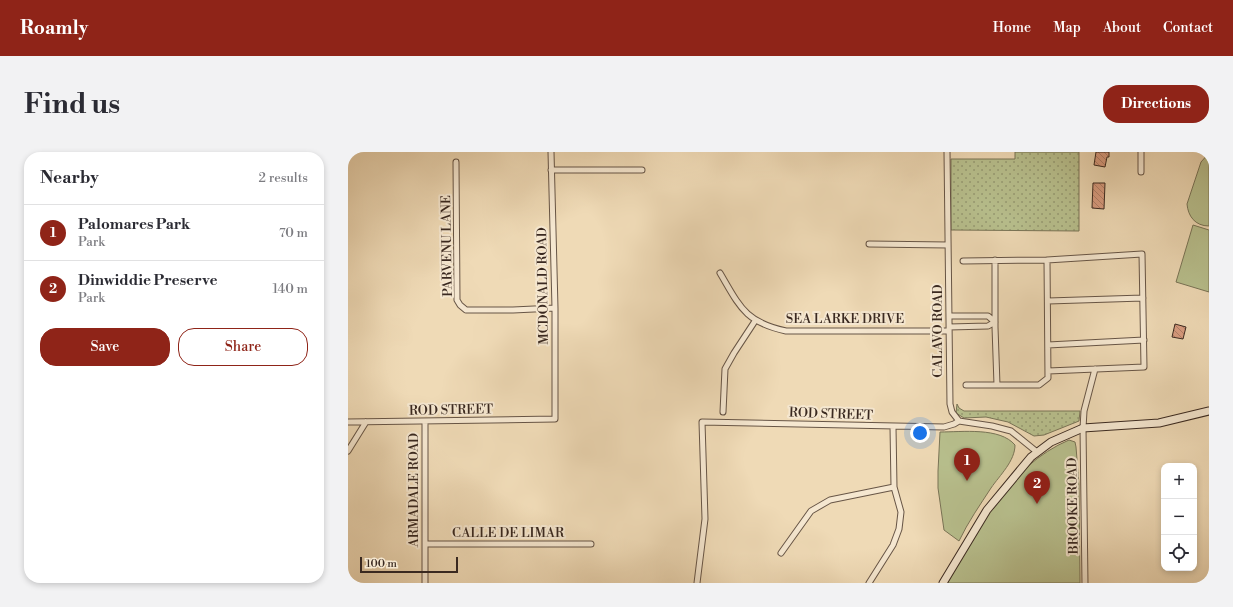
<!DOCTYPE html>
<html lang="en">
<head>
<meta charset="utf-8">
<style>
  :root { --surface:#fff; --page:#f2f2f3; --text:#2b2b33; --muted:#7c7c81; --line:#e1e1e2; --accent:#8f2418 }
  body { margin:0; font-family:"Libre Bodoni",serif; background:var(--page); color:var(--text) }
  .controls { position:absolute; right:12px; bottom:12px; display:grid; overflow:hidden; border-radius:8px; box-shadow:0 2px 6px #0003 }
  .controls button { width:36px; height:36px; display:grid; place-items:center; padding:0; border:0; border-bottom:1px solid var(--line); background:var(--surface); color:var(--text); font:20px sans-serif }
  .scale { position:absolute; left:12px; bottom:10px; width:98px; box-sizing:border-box; padding-left:4px; border:2px solid #3a2920; border-top:0; font-size:11px; line-height:14px; white-space:nowrap; color:#3a2920; -webkit-text-stroke:3px #f5e7d0; paint-order:stroke }
  .you { position:absolute; left:572px; top:281px; width:14px; height:14px; margin:-10px; border:3px solid #fff; border-radius:50%; background:#1a73e8; box-shadow:0 0 0 6px #1a73e833 }
  .badge { display:grid; place-items:center; width:26px; height:26px; border-radius:50%; background:var(--accent); color:#fff; font-size:13px; font-weight:700 }
  .pin { position:absolute; translate:-50% -33px; filter:drop-shadow(0 1px 2px #0008) }
  .pin::after { content:''; position:absolute; top:21px; width:14px; height:12px; background:inherit; clip-path:polygon(0 0,100% 0,50% 100%) }
  .list { margin:0; padding:0; list-style:none }
  h2 { display:flex; justify-content:space-between; align-items:center; height:52px; margin:0; padding:0 16px; font-size:17px }
  h2 small { font-size:13px; font-weight:400; color:var(--muted) }
  .list li { display:grid; grid-template-columns:26px 1fr auto; gap:12px; align-items:center; box-sizing:border-box; height:56px; padding:0 16px; border-top:1px solid var(--line) }
  .list b { display:block; font-size:15px; white-space:nowrap }
  .list p { margin:0; font-size:13px; white-space:nowrap; color:var(--muted) }
  .list em { font-size:13px; font-style:normal; color:var(--muted) }
  .actions { display:flex; gap:8px; padding:12px 16px }
  .actions a { flex:1; padding:9px 0; border:1px solid var(--accent); border-radius:16px; text-align:center; font-size:14px; color:var(--accent) }
  .actions .main { background:var(--accent); color:#fff }
  .icon { flex:none; width:22px; height:22px; fill:none; stroke:currentColor; stroke-width:2; stroke-linecap:round; stroke-linejoin:round }
  .map { position:relative; flex:none; width:861px; height:431px; overflow:hidden; border-radius:16px }
  header { display:flex; align-items:center; gap:24px; box-sizing:border-box; height:56px; padding:0 20px; background:var(--accent); color:#fff }
  header strong { font-size:19px }
  nav { display:flex; gap:22px; margin-inline-start:auto; font-size:14px }
  .intro { display:flex; align-items:center; justify-content:space-between; box-sizing:border-box; height:96px; padding:0 24px }
  h1 { margin:0; font-size:28px }
  .button { padding:10px 18px; border-radius:16px; background:var(--accent); color:#fff; font-size:14px; font-weight:700 }
  main { display:flex; gap:24px; padding:0 24px }
  aside { flex:1; background:var(--surface); border-radius:16px; box-shadow:0 2px 6px #0003 }
  .map>svg:first-child { display:block }
</style>
</head>
<body>
<header>
<strong>Roamly</strong>
<nav><a>Home</a><a>Map</a><a>About</a><a>Contact</a></nav>
</header>
<div class="intro"><h1>Find us</h1><a class="button">Directions</a></div>
<main>
<aside>
<h2>Nearby<small>2 results</small></h2>
<ul class="list">
<li><span class="badge">1</span><div><b>Palomares Park</b><p>Park</p></div><em>70 m</em></li>
<li><span class="badge">2</span><div><b>Dinwiddie Preserve</b><p>Park</p></div><em>140 m</em></li>
</ul>
<div class="actions"><a class="main">Save</a><a>Share</a></div>
</aside>
<div class="map">
<svg width="861" height="431" viewBox="0 0 861 431">
  <defs>
    <pattern id="grass-dots" width="8" height="8" patternUnits="userSpaceOnUse"><rect width="8" height="8" fill="#b8c08e"/><path d="M2 2h.1M6 6h.1" fill="none" stroke="#979c74" stroke-width="1.8" stroke-linecap="round"/></pattern>
    <pattern id="building-back-hatch" width="6" height="6" patternUnits="userSpaceOnUse"><rect width="6" height="6" fill="#da9d81"/><path d="M-1 5l2 2M0 0l6 6M5-1l2 2" fill="none" stroke="#b28069"/></pattern>
  </defs>
  <rect width="100%" height="100%" fill="#efdab6"/>
  <filter id="stains"><feTurbulence type="fractalNoise" baseFrequency=".005" numOctaves="4"/><feColorMatrix values="0 0 0 0 .2 0 0 0 0 .09 0 0 0 0 .02 0 0 0 .5 -.17"/></filter>
  <radialGradient id="worn" r=".72"><stop offset=".6" stop-color="#630" stop-opacity="0"/><stop offset="1" stop-color="#630" stop-opacity=".3"/></radialGradient>
  <path fill="url(#grass-dots)" stroke="#797457" d="M667,0H731V79L603,78V7H667Z
    M609,252L611,256L616,259H732L731,269L696,283L686,284L660,270L638,265L616,266L608,261Z"/>
  <path fill="#b8c08e" stroke="#797457" d="M861,1V74C847,74 840,64 839,52L853,10Z
    M845,73L861,78V140L828,130Z
    M592,280C614,280 652,275 667,293C667,309 652,323 643,336C632,353 620,370 611,389L596,378L590,336V319Z
    M721,288L727,290L728,295L731,332L732,431H597C630,377 660,314 721,288Z"/>
  <path fill="url(#building-back-hatch)" stroke="#3a2920" d="M748,0H761V5H759L757,15L746,13Z
    M745,31H757L756,57L744,56Z
    M827,172L838,175L835,187L824,185Z"/>
  <g fill="none" stroke-linecap="round" stroke-linejoin="round">
    <g stroke="#675546" stroke-width="7">
      <path id="minor" d="M599,0L602,252L604,260L611,269L644,274L663,279L689,300
        M793,0V20
        M108,10L109,148L112,153L118,158H165L207,156
        M203,18H294
        M521,92L600,93
        M699,108L794,102L796,215L700,219
        M615,109L699,108L700,226L691,233H649L647,175V108
        M372,121C392,155 397,170 438,179H601
        M700,149L795,146
        M601,175L640,174L647,170L640,164H601
        M700,193L796,188
        M618,233H649
        M375,260L377,217L386,201L407,169
        M0,270L207,267V156L203,0
        M0,299L18,270
        M77,392H243
        M433,401L463,359L482,348L546,335
        M77,431V269
        M349,431L357,367L354,270L596,275L606,272L611,269
        M521,431L545,393L551,377L553,360L546,335L545,275
        M737,431L735,276L736,259L747,217"/>
    </g>
    <g stroke="#3a2920" stroke-width="9">
      <path id="secondary" d="M595,431L639,358L683,305L703,290L735,276L811,271L861,259"/>
    </g>
    <use href="#minor" stroke="#f5e7d0" stroke-width="5"/>
    <use href="#secondary" stroke="#f5e7d0" stroke-width="7"/>
  </g>
  <g text-anchor="middle" dominant-baseline="central" stroke-width="4" stroke-linejoin="round" paint-order="stroke">
    <g font-size="13" fill="#3a2920" stroke="#f5e7d0">
      <text transform="translate(99 94) rotate(-91)">PARVENU LANE</text>
      <text transform="translate(195 134) rotate(-91)">MCDONALD ROAD</text>
      <text x="497" y="167">SEA LARKE DRIVE</text>
      <text transform="translate(590 179) rotate(-90)">CALAVO ROAD</text>
      <text transform="translate(103 258) rotate(-1)">ROD STREET</text>
      <text transform="translate(483 262) rotate(2)">ROD STREET</text>
      <text transform="translate(66 338) rotate(-90)">ARMADALE ROAD</text>
      <text transform="translate(725 354) rotate(-91)">BROOKE ROAD</text>
      <text x="160" y="381">CALLE DE LIMAR</text>
    </g>
  </g>
  <rect width="100%" height="100%" filter="url(#stains)"/>
  <rect width="100%" height="100%" fill="url(#worn)"/>
</svg>
<div class="controls">
<button>+</button>
<button>−</button>
<button><svg class="icon" aria-label="locate" viewBox="0 0 24 24"><circle cx="12" cy="12" r="6"/><path d="M12 2v4M12 18v4M2 12h4M18 12h4"/></svg></button>
</div>
<div class="scale">100 m</div>
<div class="you"></div>
<div class="pin badge" style="left:619px;top:329px">1</div>
<div class="pin badge" style="left:689px;top:352px">2</div>
</div>
</main>
</body>
</html>
